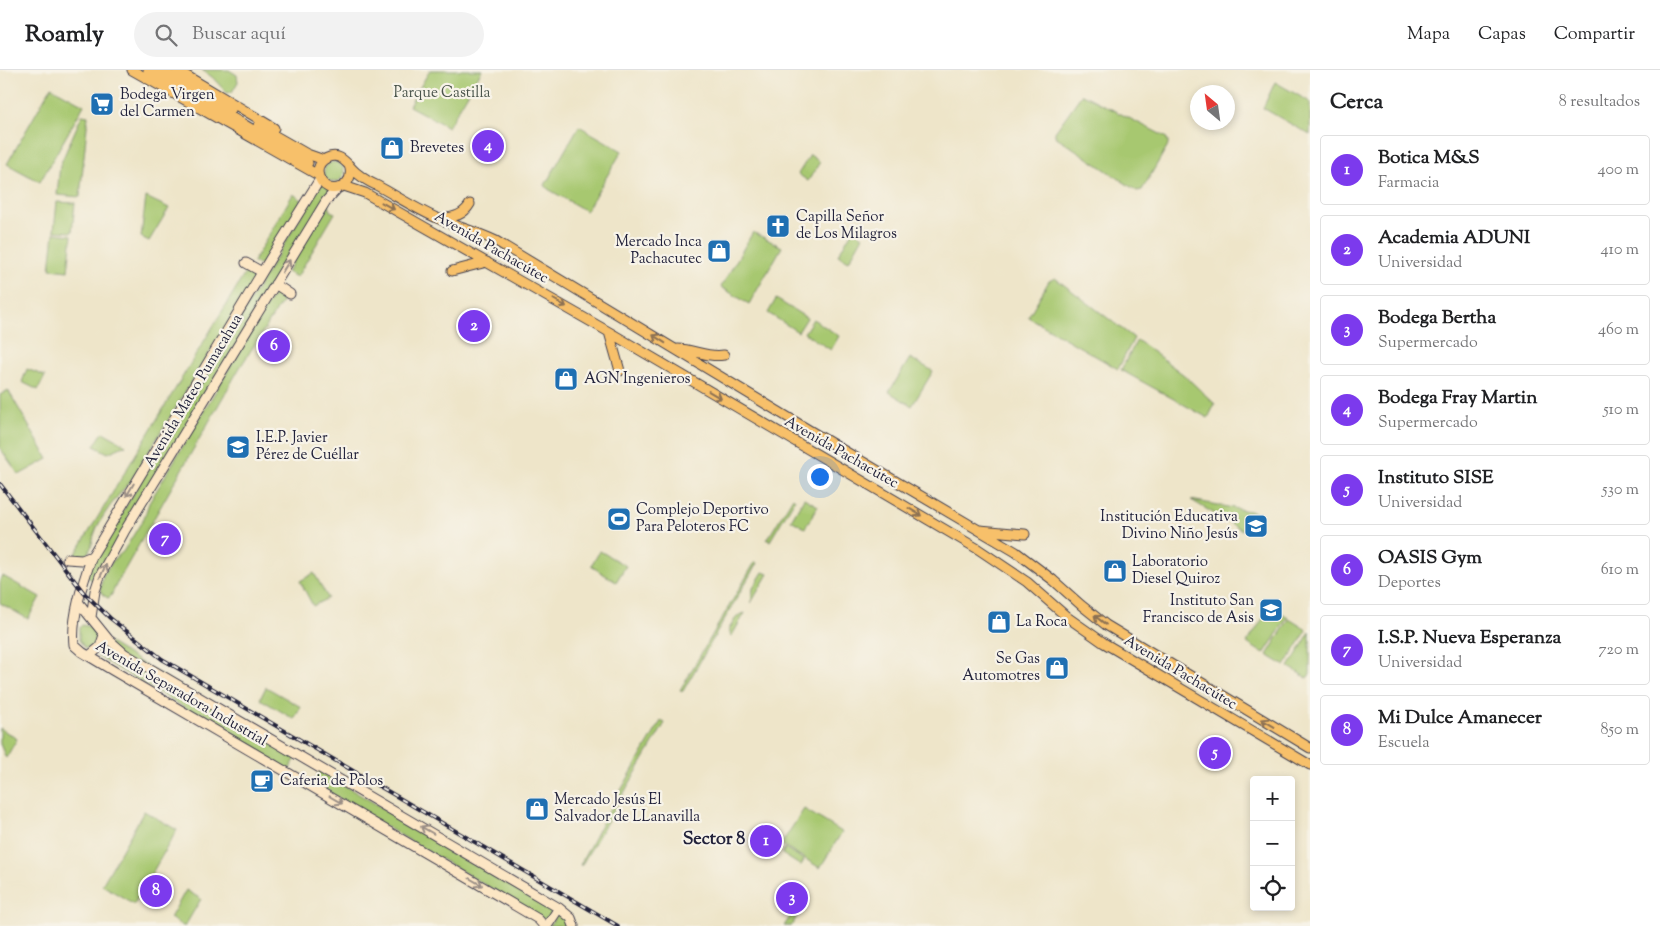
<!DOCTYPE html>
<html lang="es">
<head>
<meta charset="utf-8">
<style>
  :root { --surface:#fff; --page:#f2f2f2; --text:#202124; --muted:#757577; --line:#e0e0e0; --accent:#7c3aed }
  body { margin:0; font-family:"Sorts Mill Goudy",serif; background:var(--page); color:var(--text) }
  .controls { position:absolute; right:15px; bottom:15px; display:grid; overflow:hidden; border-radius:5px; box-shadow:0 2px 8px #0003 }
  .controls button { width:45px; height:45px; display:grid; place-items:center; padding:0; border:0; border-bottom:1px solid var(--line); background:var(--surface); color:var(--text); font:25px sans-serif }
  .compass { position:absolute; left:1190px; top:15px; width:45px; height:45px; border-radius:50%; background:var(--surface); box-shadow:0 2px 8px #0003; rotate:331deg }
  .you { position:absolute; left:819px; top:406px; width:18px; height:18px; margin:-12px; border:4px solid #fff; border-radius:50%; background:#1a73e8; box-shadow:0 0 0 8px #1a73e833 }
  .badge { display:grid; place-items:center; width:32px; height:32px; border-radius:50%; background:var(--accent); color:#fff; font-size:16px; font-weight:700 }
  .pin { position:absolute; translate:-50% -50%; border:2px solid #fff; box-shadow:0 1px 5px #0006 }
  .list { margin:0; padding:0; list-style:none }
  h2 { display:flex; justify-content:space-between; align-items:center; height:65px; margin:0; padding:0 20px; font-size:21px }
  h2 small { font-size:16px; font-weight:400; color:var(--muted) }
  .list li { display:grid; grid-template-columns:32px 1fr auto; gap:15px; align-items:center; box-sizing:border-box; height:70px; margin:0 10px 10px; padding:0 10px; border:1px solid var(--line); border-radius:5px }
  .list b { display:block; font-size:19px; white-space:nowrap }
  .list p { margin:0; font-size:16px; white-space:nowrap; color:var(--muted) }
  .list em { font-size:16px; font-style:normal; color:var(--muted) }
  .icon { flex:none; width:28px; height:28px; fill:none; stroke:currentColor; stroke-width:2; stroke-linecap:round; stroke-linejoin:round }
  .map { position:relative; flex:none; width:1310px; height:856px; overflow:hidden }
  header { display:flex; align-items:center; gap:30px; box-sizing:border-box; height:70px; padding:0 25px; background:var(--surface); border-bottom:1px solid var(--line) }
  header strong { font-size:24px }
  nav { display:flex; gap:28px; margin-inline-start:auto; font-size:18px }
  .search { width:350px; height:45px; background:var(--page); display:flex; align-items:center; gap:12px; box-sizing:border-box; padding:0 18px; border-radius:28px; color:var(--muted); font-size:19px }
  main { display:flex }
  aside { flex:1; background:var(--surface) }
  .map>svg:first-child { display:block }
</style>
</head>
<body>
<header>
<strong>Roamly</strong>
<div class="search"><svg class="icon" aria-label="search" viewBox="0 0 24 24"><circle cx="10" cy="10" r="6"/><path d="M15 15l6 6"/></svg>Buscar aquí</div>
<nav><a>Mapa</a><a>Capas</a><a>Compartir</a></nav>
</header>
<main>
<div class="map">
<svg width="1310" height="856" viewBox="0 0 1310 856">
  <rect width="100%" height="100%" fill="#f7f3e8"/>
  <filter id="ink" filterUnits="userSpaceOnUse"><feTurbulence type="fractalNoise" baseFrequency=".02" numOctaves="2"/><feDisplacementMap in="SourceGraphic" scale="10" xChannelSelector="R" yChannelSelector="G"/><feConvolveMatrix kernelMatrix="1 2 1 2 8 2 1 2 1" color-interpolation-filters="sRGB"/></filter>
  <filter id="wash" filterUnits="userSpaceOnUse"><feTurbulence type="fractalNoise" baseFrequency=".0096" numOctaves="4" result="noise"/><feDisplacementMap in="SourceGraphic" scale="20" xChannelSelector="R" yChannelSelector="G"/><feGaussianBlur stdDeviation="1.12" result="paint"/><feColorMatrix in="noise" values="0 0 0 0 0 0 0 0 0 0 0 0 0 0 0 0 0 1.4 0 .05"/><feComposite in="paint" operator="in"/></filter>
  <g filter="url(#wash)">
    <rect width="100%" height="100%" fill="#eee5c9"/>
    <path fill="#a7c870" stroke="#647556" d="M202,0H229L237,5L238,12L232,22L227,23L212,7Z
      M430,0H482L448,57L409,36Z
      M1275,12L1310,32V65L1263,38Z
      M51,17L84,35L40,112L7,94Z
      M1082,24L1166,67L1168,72V75L1142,120L1137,121L1055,66V62Z
      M82,45L88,46L80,127L57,125L60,95Z
      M579,56L622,81L586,141L548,119L545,115Z
      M810,85L820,92L808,111L798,104Z
      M324 102a10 10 0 1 1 20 0a10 10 0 1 1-20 0Z
      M321,113L332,119L94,512L85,504Z
      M293,124L302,130L263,197L253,192Z
      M146,127L169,138L149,171L141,167Z
      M57,132L75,133L72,162L54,161Z
      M327,133L329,135L330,141L335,143L297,207L287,202Z
      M853,160L863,166L849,191L838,185Z
      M753,162L782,177L749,234L721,217Z
      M54,163L72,165L68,201L50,199Z
      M247,200L257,206L130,412C118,425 99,448 94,465C92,472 92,479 87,484C83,487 80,486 75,485Z
      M1055,208L1134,268L1118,299L1028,247L1049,211Z
      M277,218L287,224L239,299L116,515L111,526L108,528L103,525L100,521L103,505L114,489L123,482L144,448L149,433Z
      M776,229L807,248L798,262L768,243Z
      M813,249L839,266L831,280L804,263Z
      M1137,270L1184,305L1215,334L1208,348L1121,300Z
      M910,288L933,301L912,336L889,322Z
      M27,299L45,306L38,320L22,312Z
      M8,320L48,389L19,405L0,378V325Z
      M103,362L126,375L108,383L94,376Z
      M793,427L795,429L770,471L767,470Z
      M804,428L818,436L805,458L791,450Z
      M1191,430L1254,442L1252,448H1249L1242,460Z
      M600,481L626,496L616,512L591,496Z
      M755,492L757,493L683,621L680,620Z
      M763,502L768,504L751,533L753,518Z
      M314,503L328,528L313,536L300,511Z
      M3,506L40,527L28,549L0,533V510Z
      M1271,536L1288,547L1264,584L1247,573Z
      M745,543L731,567L729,559L737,546Z
      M1289,549L1307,560L1285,596L1267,585Z
      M82,555L93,557L101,563V571L91,579L85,578L79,570V558Z
      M1310,562V604L1307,608L1289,597Z
      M108,572L296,688L289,700L97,586L103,580Z
      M266,617L301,637L294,649L260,629Z
      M661,651L665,653L581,796L580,795L598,760Z
      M0,658L17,669L6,688L0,674Z
      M320,701L551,838L552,841L549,848L543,849L312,713Z
      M804,739L842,762L820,798L781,774Z
      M144,741L177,760L134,834L102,815Z
      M785,778L804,790L801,796L782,784Z
      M186,820L201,829L185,856H183L170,848Z
      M806,823L810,826L791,856H784Z
      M560,840L573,856H549Z"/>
  </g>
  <g filter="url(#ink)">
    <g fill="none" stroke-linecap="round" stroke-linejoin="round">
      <g stroke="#413f50" stroke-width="11">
        <path id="secondary" d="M320,109L270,189L92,486C83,512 71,548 74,575L82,582L112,600L538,849L544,856
          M246,193L262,202
          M275,214L290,224
          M67,489L82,490L92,486
          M79,533L108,569L125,584L559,838L571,848L574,856
          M91,547L95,521L100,506L124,462L326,131L338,118
          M89,586L100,577L104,565
          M547,856L559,838"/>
      </g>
      <g stroke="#413f50" stroke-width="11">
        <path id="primary" d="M132,0L318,105
          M148,0L245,55L308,93
          M161,0L231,40
          M177,0L274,58
          M258,56L307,84L324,90
          M349,95C354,109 344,121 329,118C317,112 313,95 327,88C342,81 348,97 358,104C364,109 371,113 378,116C398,127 418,140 439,149C458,157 478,162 496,171L809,360L1016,482L1053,510L1081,535L1106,555L1310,678
          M344,116L365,123L609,262L978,479L1027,512L1067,547L1104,573L1310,695
          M441,149C453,147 463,146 470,134
          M452,201L487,192
          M609,262L620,301
          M678,279C694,279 707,288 724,285
          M980,460L1025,464"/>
      </g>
      <use href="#secondary" stroke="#fce6c4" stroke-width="9"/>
      <use href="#primary" stroke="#f7c06b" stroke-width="9"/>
      <g stroke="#22223b" stroke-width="4">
        <path id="rail" d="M0,414L84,523L110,548L162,589L618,856"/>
      </g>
      <use href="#rail" stroke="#f7f3e8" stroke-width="2" stroke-dasharray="5.5" stroke-linecap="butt"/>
    </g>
    <defs><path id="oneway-shaft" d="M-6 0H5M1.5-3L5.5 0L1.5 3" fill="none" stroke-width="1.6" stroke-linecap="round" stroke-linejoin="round" transform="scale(1.25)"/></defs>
    <g stroke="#8c7153">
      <use href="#oneway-shaft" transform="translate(388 136) rotate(29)"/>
      <use href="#oneway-shaft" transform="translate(560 233) rotate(30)"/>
      <use href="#oneway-shaft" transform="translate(659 269) rotate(-147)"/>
      <use href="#oneway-shaft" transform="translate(715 325) rotate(31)"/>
      <use href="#oneway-shaft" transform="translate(915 442) rotate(31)"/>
      <use href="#oneway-shaft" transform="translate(1100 550) rotate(-142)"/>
      <use href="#oneway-shaft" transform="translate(1268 653) rotate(-149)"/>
    </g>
    <g stroke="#9a8e86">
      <use href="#oneway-shaft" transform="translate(286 196) rotate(-58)"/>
      <use href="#oneway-shaft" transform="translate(130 420) rotate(120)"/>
      <use href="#oneway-shaft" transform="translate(103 501) rotate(-65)"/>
      <use href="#oneway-shaft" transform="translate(336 730) rotate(30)"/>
      <use href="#oneway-shaft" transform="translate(427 760) rotate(-150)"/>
      <use href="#oneway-shaft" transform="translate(476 812) rotate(30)"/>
    </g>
  </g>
  <defs>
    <g id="supermarket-square" transform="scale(1.25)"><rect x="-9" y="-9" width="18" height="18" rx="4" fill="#1f6fb2" stroke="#f7f3e8"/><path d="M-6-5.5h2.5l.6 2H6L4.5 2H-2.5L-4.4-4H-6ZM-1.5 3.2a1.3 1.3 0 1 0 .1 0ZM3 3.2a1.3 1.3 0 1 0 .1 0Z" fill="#fff"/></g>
    <g id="shop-square" transform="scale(1.25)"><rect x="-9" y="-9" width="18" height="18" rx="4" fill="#1f6fb2" stroke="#f7f3e8"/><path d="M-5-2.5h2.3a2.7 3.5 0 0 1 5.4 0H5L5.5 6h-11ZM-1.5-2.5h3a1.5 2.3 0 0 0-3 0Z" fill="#fff"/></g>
    <g id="church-square" transform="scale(1.25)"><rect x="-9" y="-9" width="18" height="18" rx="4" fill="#1f6fb2" stroke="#f7f3e8"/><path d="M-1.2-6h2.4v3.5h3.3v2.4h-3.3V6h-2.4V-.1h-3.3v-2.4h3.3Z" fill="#fff"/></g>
    <g id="school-square" transform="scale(1.25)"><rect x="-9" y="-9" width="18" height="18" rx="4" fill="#1f6fb2" stroke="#f7f3e8"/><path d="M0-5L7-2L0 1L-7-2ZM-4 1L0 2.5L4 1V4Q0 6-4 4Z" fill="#fff"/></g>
    <g id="stadium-square" transform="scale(1.25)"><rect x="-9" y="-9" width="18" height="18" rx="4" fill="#1f6fb2" stroke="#f7f3e8"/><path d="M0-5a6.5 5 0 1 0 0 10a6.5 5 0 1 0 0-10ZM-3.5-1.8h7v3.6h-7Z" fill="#fff"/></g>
    <g id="university-square" transform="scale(1.25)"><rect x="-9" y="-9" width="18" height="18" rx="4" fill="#1f6fb2" stroke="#f7f3e8"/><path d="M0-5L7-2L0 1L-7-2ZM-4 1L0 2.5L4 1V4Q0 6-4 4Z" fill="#fff"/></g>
    <g id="cafe-square" transform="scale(1.25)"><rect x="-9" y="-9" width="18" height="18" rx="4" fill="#1f6fb2" stroke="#f7f3e8"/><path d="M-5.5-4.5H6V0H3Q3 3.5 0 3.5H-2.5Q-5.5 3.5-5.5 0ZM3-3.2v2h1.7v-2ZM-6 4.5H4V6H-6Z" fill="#fff"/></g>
  </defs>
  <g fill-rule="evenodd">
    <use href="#supermarket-square" x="102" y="34"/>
    <use href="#shop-square" x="392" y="78"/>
    <use href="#church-square" x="778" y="156"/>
    <use href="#shop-square" x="719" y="181"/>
    <use href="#shop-square" x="566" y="309"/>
    <use href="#school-square" x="238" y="377"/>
    <use href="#stadium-square" x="619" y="449"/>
    <use href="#school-square" x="1256" y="456"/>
    <use href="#shop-square" x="1115" y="501"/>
    <use href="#university-square" x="1271" y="540"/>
    <use href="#shop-square" x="999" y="552"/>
    <use href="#shop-square" x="1057" y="598"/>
    <use href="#cafe-square" x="262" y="711"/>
    <use href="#shop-square" x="537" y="739"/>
  </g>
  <g text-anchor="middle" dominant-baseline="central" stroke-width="4.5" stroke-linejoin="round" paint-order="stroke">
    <g font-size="15" fill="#4a544b" stroke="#f7f3e8">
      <text x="442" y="23">Parque Castilla</text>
    </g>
    <g font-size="15" fill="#22223b" stroke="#f7f3e8" text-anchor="start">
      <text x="120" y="25">Bodega Virgen<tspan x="120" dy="17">del Carmen</tspan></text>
      <text x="410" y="78">Brevetes</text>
      <text x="796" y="147">Capilla Señor<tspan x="796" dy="17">de Los Milagros</tspan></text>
      <text x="702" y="172" text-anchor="end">Mercado Inca<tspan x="702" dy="17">Pachacutec</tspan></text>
      <text x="584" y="309">AGN Ingenieros</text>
      <text x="256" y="368">I.E.P. Javier<tspan x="256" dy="17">Pérez de Cuéllar</tspan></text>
      <text x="636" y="440">Complejo Deportivo<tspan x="636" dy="17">Para Peloteros FC</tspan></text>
      <text x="1238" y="447" text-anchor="end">Institución Educativa<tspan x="1238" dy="17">Divino Niño Jesús</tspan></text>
      <text x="1132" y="492">Laboratorio<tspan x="1132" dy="17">Diesel Quiroz</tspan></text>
      <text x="1254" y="531" text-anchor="end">Instituto San<tspan x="1254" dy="17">Francisco de Asis</tspan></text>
      <text x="1016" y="552">La Roca</text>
      <text x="1040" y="589" text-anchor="end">Se Gas<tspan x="1040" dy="17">Automotres</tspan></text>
      <text x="280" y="711">Caferia de Polos</text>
      <text x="554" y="730">Mercado Jesús El<tspan x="554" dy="17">Salvador de LLanavilla</tspan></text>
    </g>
    <g font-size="15" fill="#22223b" stroke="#f7f3e8">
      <text transform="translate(491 178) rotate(30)">Avenida Pachacútec</text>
      <text transform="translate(194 321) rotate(-59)">Avenida Mateo Pumacahua</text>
      <text transform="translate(841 383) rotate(30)">Avenida Pachacútec</text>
      <text transform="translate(1180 603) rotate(31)">Avenida Pachacútec</text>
      <text transform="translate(181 624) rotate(30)">Avenida Separadora Industrial</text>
    </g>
    <g font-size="18" font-weight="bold" fill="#22223b" stroke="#f7f3e8">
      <text x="714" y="770">Sector 8</text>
    </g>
  </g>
</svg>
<div class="controls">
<button>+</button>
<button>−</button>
<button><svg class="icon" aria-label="locate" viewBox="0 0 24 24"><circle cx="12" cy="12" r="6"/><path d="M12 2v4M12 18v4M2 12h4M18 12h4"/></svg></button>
</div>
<svg class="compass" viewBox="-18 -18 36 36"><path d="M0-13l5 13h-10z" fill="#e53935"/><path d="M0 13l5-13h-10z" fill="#757577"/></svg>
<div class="you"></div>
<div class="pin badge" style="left:766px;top:771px">1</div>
<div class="pin badge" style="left:474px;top:256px">2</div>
<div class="pin badge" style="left:792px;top:828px">3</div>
<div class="pin badge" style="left:488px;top:76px">4</div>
<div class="pin badge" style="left:1215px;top:683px">5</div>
<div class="pin badge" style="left:274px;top:276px">6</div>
<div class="pin badge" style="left:165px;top:469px">7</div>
<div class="pin badge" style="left:156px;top:821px">8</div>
</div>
<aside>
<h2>Cerca<small>8 resultados</small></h2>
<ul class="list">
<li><span class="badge">1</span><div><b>Botica M&amp;S</b><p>Farmacia</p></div><em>400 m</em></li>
<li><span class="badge">2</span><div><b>Academia ADUNI</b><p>Universidad</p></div><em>410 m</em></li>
<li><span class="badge">3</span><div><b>Bodega Bertha</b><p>Supermercado</p></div><em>460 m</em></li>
<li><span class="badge">4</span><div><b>Bodega Fray Martin</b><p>Supermercado</p></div><em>510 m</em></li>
<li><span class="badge">5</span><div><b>Instituto SISE</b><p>Universidad</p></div><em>530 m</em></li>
<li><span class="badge">6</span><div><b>OASIS Gym</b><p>Deportes</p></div><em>610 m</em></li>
<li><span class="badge">7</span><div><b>I.S.P. Nueva Esperanza</b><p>Universidad</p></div><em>720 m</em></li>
<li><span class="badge">8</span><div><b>Mi Dulce Amanecer</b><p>Escuela</p></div><em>850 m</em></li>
</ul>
</aside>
</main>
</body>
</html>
